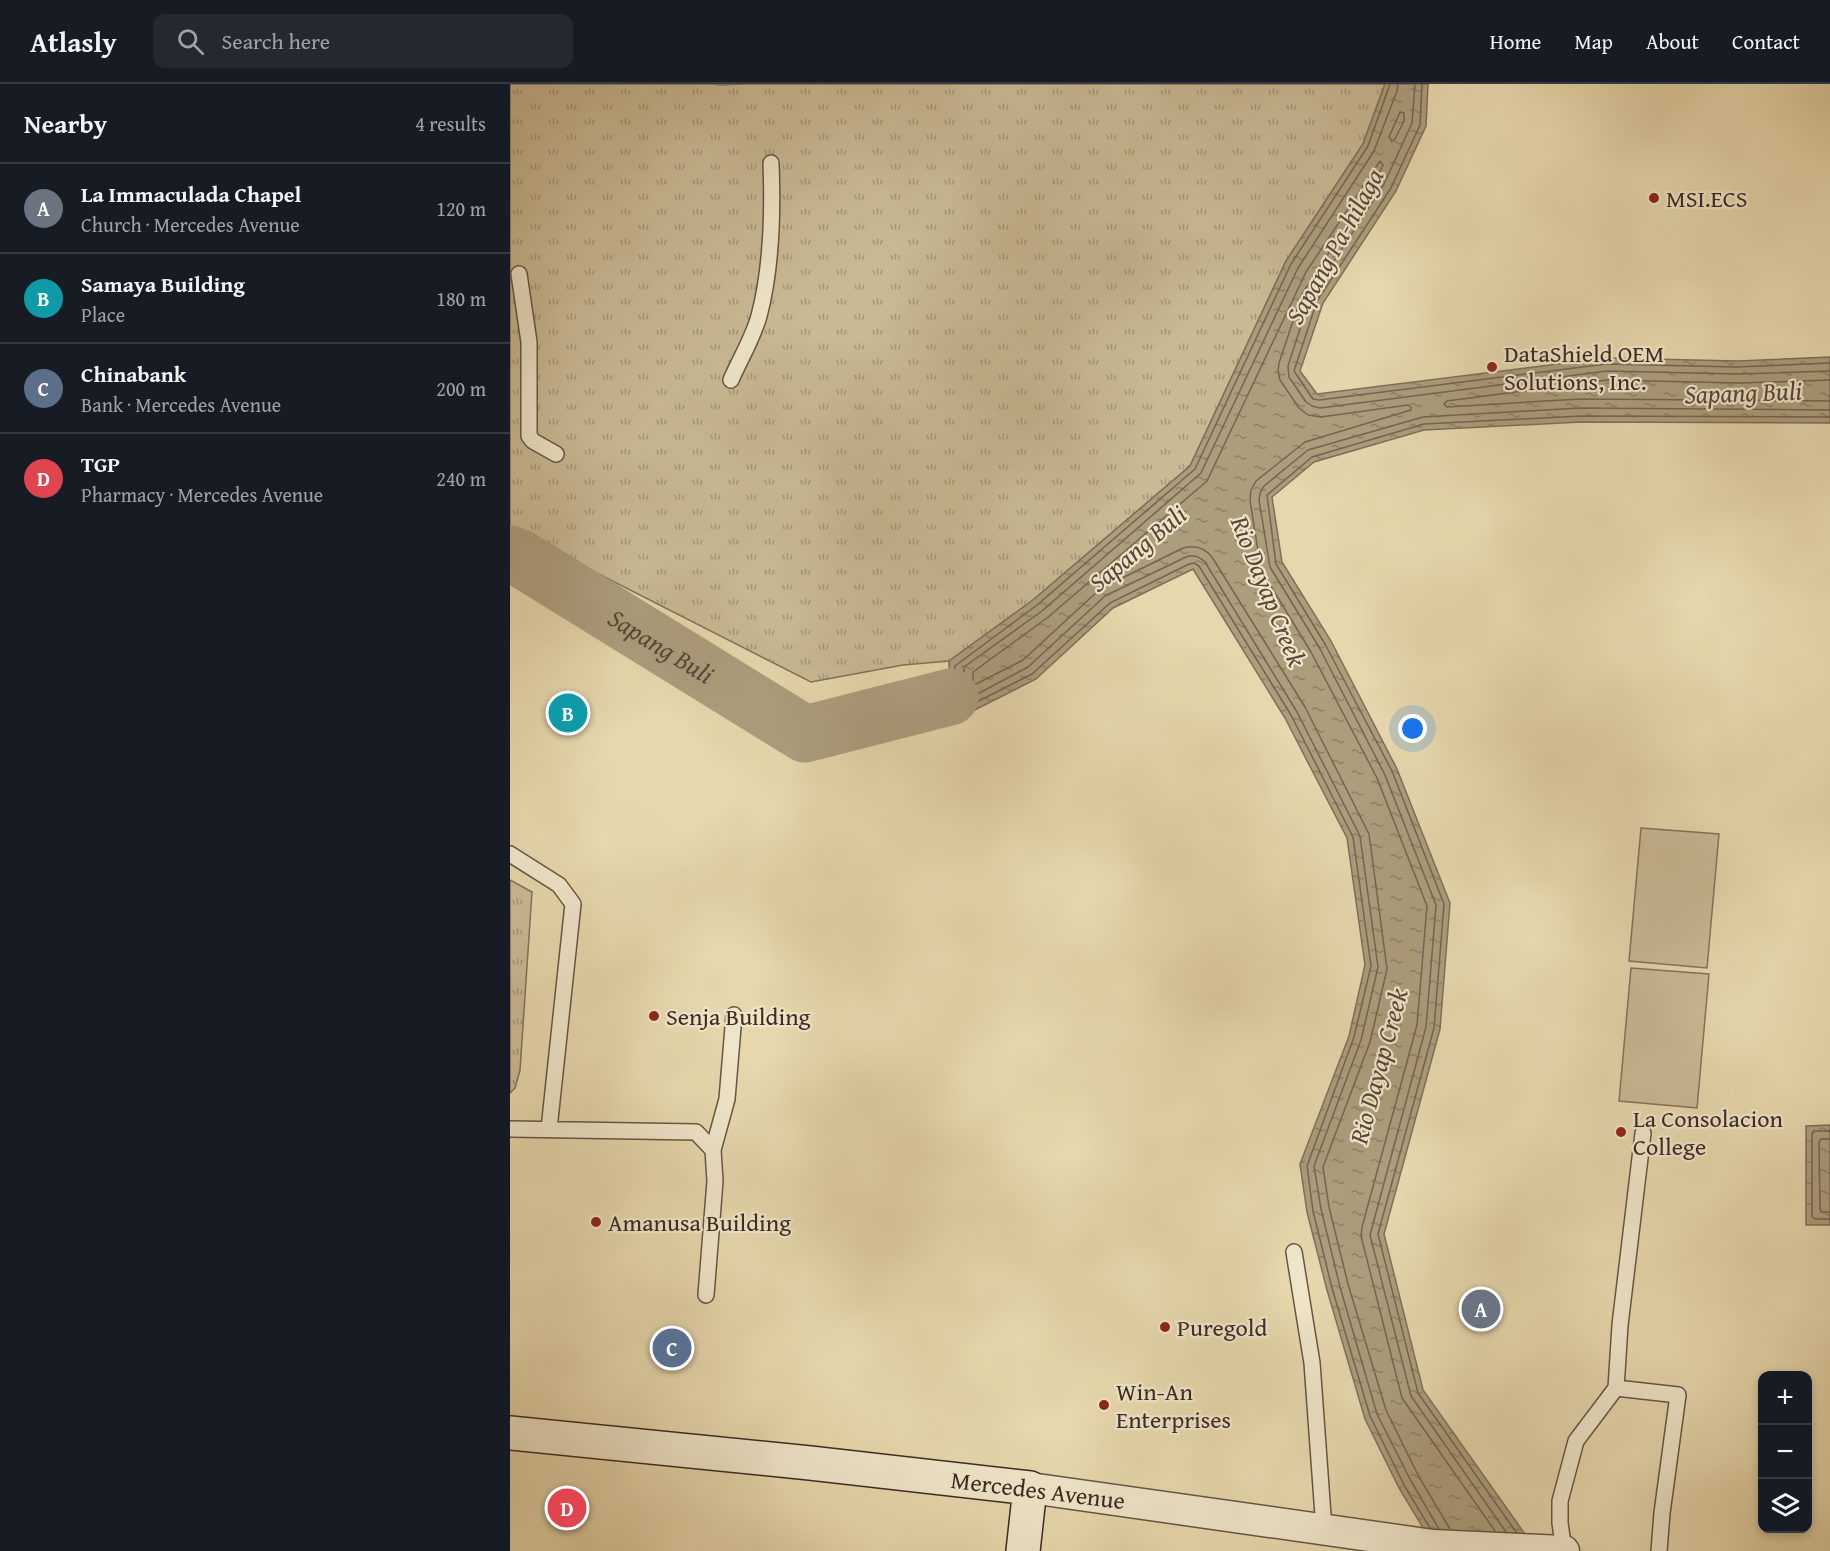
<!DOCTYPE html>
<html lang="en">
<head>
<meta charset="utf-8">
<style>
  :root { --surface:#171b24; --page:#242831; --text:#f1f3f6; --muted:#9ea1a6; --line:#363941; --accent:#ea580c }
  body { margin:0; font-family:"Gentium Book Plus",serif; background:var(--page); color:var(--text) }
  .controls { position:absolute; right:18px; bottom:18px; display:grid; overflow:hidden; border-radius:12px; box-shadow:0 3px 9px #0003 }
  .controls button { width:54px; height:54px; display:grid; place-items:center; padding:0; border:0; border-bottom:2px solid var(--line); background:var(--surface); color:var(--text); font:30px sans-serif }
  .you { position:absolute; left:903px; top:645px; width:21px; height:21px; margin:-15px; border:4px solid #fff; border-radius:50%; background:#1a73e8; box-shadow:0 0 0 9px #1a73e833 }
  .badge { display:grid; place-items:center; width:39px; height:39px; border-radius:50%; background:var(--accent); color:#fff; font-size:20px; font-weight:700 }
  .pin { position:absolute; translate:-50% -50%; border:3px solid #fff; box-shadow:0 2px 6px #0006 }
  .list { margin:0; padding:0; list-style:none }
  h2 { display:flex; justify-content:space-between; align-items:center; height:78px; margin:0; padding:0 24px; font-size:26px }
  h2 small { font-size:20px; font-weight:400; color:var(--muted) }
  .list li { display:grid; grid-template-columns:39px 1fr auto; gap:18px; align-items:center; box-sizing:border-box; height:90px; padding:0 24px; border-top:2px solid var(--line) }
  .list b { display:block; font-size:22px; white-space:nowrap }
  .list p { margin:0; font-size:20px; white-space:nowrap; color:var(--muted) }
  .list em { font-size:20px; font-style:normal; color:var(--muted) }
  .icon { flex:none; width:33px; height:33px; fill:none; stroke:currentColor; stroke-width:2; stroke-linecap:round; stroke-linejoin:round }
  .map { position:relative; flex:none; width:1320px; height:1467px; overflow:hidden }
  header { display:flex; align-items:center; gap:36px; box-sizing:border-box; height:84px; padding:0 30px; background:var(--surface); border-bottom:2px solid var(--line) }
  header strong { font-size:28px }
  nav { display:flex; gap:33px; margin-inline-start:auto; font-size:21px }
  .search { width:420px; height:54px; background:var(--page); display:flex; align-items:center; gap:15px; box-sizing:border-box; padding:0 21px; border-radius:12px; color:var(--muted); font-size:22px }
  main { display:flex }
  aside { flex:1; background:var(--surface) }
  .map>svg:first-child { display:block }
</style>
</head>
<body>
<header>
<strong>Atlasly</strong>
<div class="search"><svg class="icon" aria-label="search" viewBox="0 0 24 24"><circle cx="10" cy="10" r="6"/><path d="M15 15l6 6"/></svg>Search here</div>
<nav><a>Home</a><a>Map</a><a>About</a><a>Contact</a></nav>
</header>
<main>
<aside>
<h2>Nearby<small>4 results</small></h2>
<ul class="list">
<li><span class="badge" style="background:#6b7280">A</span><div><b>La Immaculada Chapel</b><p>Church · Mercedes Avenue</p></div><em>120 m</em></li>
<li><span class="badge" style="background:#0f9aa8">B</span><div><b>Samaya Building</b><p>Place</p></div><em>180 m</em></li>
<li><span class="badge" style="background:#5c6f8a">C</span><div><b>Chinabank</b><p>Bank · Mercedes Avenue</p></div><em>200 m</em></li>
<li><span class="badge" style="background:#e0444e">D</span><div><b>TGP</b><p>Pharmacy · Mercedes Avenue</p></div><em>240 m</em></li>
</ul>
</aside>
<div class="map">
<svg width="1320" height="1467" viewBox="0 0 1320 1467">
  <defs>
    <pattern id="grass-tufts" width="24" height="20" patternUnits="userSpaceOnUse" patternTransform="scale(1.5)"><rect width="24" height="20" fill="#c9ba95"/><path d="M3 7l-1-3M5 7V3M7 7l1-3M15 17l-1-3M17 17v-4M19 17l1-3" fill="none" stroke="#a49779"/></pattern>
    <pattern id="water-ripples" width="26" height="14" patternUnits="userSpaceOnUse" patternTransform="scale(1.5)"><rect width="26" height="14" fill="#ac9d7d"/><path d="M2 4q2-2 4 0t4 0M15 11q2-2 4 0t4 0" fill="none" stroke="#8d8066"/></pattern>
  </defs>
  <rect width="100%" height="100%" fill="#e6d7ac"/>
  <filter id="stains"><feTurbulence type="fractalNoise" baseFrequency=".00333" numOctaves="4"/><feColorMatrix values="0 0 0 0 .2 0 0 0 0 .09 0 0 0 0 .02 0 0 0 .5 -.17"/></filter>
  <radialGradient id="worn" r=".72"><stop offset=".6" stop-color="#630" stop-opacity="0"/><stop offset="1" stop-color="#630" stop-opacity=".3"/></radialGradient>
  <path fill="url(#grass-tufts)" stroke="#82725c" stroke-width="1.5" d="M0,0H205L209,1L234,0H875L853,60L776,177L680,382L523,516L439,577L393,581L301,598L0,445Z
    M0,796L22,808L10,986L5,1004L0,1009Z"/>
  <path fill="#c9ba95" stroke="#82725c" stroke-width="1.5" d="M1131,744L1209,750L1197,884L1119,877Z
    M1121,884L1199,890L1187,1024L1109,1017Z"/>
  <path fill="url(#water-ripples)" stroke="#7f6f59" stroke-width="1.5" d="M875,0H918L916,42L886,107L813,219L790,287L807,310L1096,274L1227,277L1320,273V339L1071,338L914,346L804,378L762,413L772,478L821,557L887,685L940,819L930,945L874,1150L913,1306L1027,1467H927L889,1404L855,1335L817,1206L797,1128L790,1080L839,952L855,881L837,754L775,634L683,485L603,524L526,595L447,635L440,613L439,577L523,516L680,382L776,177L853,60Z
    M1320,1041V1141H1296V1042Z"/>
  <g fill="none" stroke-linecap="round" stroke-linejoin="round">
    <path stroke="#746450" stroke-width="1.5" d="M880,0L858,62L781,180L685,385L527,521L445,582L446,612L450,624L453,625L522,590L600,519L679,480L684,479L689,482L781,631L843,753L861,882L844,953L797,1082L803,1127L822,1204L860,1332L894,1401L920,1444
      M888,0L887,7L864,67L788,184L691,389L532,527L454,583L453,611L455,614L458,615L518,583L595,512L676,473C683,470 689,472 695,478L787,628L850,752L868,883L851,956L804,1082L811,1125L830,1203L867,1330L901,1397L929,1445
      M905,0L902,39L874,100L800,214L778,282L779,293L796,318L802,322L810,324L1097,287L1228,290L1320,287
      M912,0L910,41L881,104L807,217L784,287L803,315L809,316L1096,280L1227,283L1320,279
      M890,28L894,29V37L885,55L882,57L879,53Z
      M1320,296L1228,299L1097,296L937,317L934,320L937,323L1070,315L1320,317
      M1320,1047H1304L1302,1050V1133L1305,1135H1320
      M1320,1055H1311L1309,1058L1310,1125L1312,1128H1320
      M940,1445L909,1393L876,1326L838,1200L819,1123L813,1083L860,958L877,885L859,750L795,623L702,473C694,463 684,461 673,464L590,505L513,576L466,600H463V588L537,534L697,397L796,188L870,77L873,81L866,96L792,210L769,279L768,287L770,296L789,324L798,331L811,333L898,321L901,323V326L795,358L746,397L741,406L740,416L751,486L801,568L867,694L917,822L907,941L852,1143L851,1152L892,1314L985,1447
      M996,1448L901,1312L860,1151L916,943L926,821L875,691L809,563L760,483L749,416L750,409L754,402L798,366L913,333L1070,324L1320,326
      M1006,1448L908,1309L868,1150L924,944L934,820L882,687L815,560L766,480L757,411L802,373L914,340L1071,332L1320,333"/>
    <path stroke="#ac9d7d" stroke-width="57" id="s1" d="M0,470L10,474L295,650L440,613"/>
    <g stroke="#665645" stroke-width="18">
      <path id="service" d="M9,190L19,258V352L23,357L46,370
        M221,296C230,275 243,254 249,232C262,183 263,130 261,79
        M0,770L49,801L63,820L39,1045
        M0,1045L186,1048L203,1066L205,1097L196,1211
        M203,1066L217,1015L224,931
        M784,1168L802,1279L814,1445
        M1106,1304L1110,1241L1133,1049
        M1054,1467L1050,1439V1417L1066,1357L1106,1304L1168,1311L1152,1429L1149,1467"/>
    </g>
    <g stroke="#665645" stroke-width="33">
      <path id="minor" d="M520,1404L923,1461L1054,1467"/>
    </g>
    <g stroke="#3c2b23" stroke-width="36">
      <path id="secondary" d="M0,1349L300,1379L520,1404L513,1467"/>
    </g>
    <use href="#service" stroke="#efe5c9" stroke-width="15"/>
    <use href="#minor" stroke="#efe5c9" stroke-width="30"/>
    <use href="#secondary" stroke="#efe5c9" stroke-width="33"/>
  </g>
  <g fill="#8f2418" stroke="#efe5c9" stroke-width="2">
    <circle cx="1144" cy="114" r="6"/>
    <circle cx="982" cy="283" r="6"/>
    <circle cx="144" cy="932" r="6"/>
    <circle cx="1111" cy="1048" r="6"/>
    <circle cx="86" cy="1138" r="6"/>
    <circle cx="655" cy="1243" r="6"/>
    <circle cx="594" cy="1321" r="6"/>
  </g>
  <g text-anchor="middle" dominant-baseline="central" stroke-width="4.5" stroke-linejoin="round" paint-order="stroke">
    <g font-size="24" fill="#3c2b23" stroke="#efe5c9" text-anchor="start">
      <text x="1156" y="114">MSI.ECS</text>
      <text x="994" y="269">DataShield OEM<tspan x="994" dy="28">Solutions, Inc.</tspan></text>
      <text x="156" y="932">Senja Building</text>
      <text x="1123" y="1034">La Consolacion<tspan x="1123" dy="28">College</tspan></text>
      <text x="98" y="1138">Amanusa Building</text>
      <text x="667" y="1243">Puregold</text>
      <text x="606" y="1307">Win-An<tspan x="606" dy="28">Enterprises</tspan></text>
    </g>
    <g font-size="24" fill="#3c2b23" stroke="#efe5c9">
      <text transform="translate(528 1406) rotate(7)">Mercedes Avenue</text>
    </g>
    <g font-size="26" font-style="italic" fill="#58483a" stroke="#efe5c9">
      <text transform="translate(824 162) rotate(-61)">Sapang Pa-hilaga</text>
      <text transform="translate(1233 308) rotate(-2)">Sapang Buli</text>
      <text transform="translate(627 464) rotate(-40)">Sapang Buli</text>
      <text transform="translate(759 507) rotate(68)">Rio Dayap Creek</text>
      <text stroke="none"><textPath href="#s1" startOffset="177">Sapang Buli</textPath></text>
      <text transform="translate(868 982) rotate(-75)">Rio Dayap Creek</text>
    </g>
  </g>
  <rect width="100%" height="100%" filter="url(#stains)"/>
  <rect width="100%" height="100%" fill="url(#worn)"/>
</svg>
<div class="controls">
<button>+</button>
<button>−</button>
<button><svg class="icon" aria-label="layers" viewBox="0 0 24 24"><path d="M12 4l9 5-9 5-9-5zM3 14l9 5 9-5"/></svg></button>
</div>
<div class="you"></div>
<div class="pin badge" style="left:971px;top:1225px;background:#6b7280">A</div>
<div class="pin badge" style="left:58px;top:629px;background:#0f9aa8">B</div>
<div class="pin badge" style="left:162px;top:1264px;background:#5c6f8a">C</div>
<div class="pin badge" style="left:57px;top:1424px;background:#e0444e">D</div>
</div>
</main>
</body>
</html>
